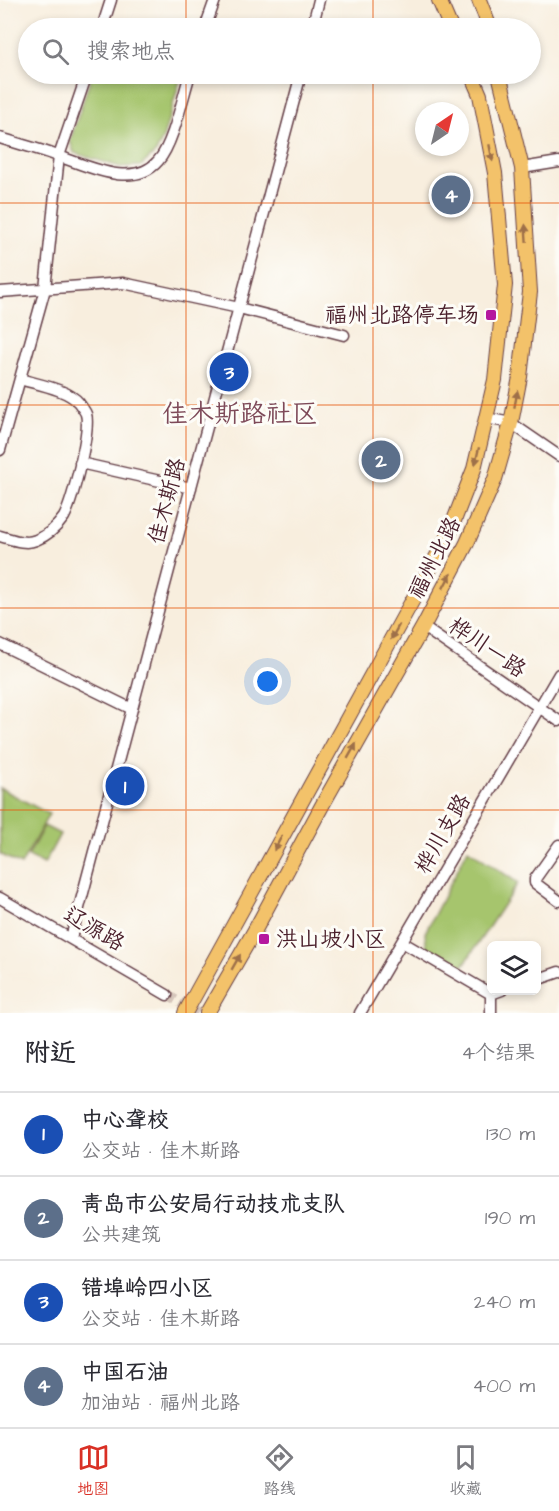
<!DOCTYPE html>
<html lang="zh">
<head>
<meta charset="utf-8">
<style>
  :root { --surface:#fff; --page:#f7f7f7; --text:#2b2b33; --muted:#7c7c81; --line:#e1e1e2; --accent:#d93025 }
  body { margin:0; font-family:"Architects Daughter","LXGW WenKai TC",sans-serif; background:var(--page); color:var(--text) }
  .controls { position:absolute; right:18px; bottom:18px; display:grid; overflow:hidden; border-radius:9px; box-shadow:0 3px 9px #0003 }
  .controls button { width:54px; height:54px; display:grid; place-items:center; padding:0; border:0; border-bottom:2px solid var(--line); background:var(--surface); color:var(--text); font:30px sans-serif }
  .compass { position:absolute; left:415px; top:102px; width:54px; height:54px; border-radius:50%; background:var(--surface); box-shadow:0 3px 9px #0003; rotate:35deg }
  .you { position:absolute; left:268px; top:682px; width:21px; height:21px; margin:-15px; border:4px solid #fff; border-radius:50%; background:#1a73e8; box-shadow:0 0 0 9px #1a73e833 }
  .badge { display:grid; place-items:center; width:39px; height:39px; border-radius:50%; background:var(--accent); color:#fff; font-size:20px; font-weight:700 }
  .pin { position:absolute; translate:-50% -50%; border:3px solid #fff; box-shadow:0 2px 6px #0006 }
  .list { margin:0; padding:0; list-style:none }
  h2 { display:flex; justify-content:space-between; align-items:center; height:78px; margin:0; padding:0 24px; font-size:26px }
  h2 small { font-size:20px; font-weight:400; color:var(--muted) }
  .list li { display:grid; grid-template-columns:39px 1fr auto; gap:18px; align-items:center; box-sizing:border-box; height:84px; padding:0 24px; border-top:2px solid var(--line) }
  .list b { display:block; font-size:22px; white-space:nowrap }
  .list p { margin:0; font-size:20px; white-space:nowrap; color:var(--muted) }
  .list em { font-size:20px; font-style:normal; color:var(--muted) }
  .icon { flex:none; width:33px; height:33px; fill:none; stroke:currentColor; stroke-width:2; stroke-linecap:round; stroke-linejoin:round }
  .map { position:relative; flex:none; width:559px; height:1013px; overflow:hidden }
  .search { position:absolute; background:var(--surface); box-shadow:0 3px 9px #0003; left:18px; right:18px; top:18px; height:66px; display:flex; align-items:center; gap:15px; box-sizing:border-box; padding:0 21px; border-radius:33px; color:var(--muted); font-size:22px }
  .sheet { height:414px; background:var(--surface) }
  nav { display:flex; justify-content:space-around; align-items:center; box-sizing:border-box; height:84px; border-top:2px solid var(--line); background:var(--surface); font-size:16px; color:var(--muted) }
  nav a { display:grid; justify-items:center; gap:3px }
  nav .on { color:var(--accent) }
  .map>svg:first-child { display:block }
</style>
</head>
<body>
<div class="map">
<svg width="559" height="1013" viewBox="0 0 559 1013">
  <rect width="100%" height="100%" fill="#fdfcf7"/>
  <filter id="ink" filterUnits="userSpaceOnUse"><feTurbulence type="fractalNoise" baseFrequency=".0167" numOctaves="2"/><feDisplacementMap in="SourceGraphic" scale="12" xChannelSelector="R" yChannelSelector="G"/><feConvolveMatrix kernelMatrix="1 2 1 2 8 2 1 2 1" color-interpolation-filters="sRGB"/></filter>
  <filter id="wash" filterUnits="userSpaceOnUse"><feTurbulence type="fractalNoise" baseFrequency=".008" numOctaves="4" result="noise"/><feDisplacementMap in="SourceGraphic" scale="24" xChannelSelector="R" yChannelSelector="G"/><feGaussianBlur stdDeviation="1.35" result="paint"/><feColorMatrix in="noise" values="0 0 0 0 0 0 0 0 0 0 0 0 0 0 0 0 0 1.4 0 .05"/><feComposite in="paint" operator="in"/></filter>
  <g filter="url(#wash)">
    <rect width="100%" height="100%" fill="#f8eede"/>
    <path fill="#a6c56d" stroke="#78724c" stroke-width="1.5" d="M92,74H133L161,77L162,74H182L163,138L156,152L141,166L120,167L74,153L70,141Z
      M0,788L49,814L21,865L0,854Z
      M44,826L60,834L44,864L28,856Z
      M468,849L518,883L461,969L427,953L425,933Z"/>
  </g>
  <g filter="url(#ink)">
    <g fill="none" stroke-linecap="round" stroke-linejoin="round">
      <path stroke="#d5c5ba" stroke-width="10" stroke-dasharray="10 5" stroke-linecap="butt" d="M167,995L198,1013"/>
      <g stroke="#643e46" stroke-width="13">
        <path id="minor" d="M102,28L111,0
          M205,28L215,0
          M312,28L319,0
          M0,138C19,144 39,149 58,156C86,165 133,190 158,161C173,145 183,96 190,74
          M522,168L559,162
          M0,292L123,283L239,308L344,335
          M486,418L511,423L559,456
          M0,450L45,289L59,156L87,74
          M80,463L191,488
          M0,536C11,539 25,545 36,540C46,536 57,527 64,517C72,502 91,430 86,414C85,411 81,406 79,403C68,389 36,384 20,379
          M423,627L559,721
          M0,644L132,709
          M559,845L535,879V883L559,901
          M0,898L167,995
          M71,938L301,74
          M402,942L491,994L502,990
          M536,980L559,972
          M491,994V1013
          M360,1013L559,674"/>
      </g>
      <g stroke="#643e46" stroke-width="16">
        <path id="major" d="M439,0L451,28
          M479,0L490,28
          M185,1013L448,536L474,469L495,380L505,285L495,173L480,95L471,74
          M207,1013L255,930L324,802L423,627L467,543L495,479L511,423L520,377L530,292L522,168L499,74"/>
      </g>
      <use href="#minor" stroke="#fff" stroke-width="10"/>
      <use href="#major" stroke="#f3c26a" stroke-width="14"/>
    </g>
    <defs><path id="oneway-solid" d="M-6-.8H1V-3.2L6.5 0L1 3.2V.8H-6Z" transform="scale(1.5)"/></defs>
    <g fill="#9e704a">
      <use href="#oneway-solid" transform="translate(491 153) rotate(79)"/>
      <use href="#oneway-solid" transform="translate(526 233) rotate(-94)"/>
      <use href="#oneway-solid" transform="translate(516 399) rotate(-79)"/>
      <use href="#oneway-solid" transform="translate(477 456) rotate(103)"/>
      <use href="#oneway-solid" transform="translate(447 581) rotate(-62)"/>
      <use href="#oneway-solid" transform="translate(395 632) rotate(119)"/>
      <use href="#oneway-solid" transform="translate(352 751) rotate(-60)"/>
      <use href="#oneway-solid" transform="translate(278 843) rotate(118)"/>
      <use href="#oneway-solid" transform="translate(236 962) rotate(-60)"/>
    </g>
  </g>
  <path fill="none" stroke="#e8590c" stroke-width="1.5" stroke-opacity="0.55" d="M186,0V28M373,0V28M186,74V1013M373,74V1013M0,203H559M0,405H559M0,608H559M0,810H559"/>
  <g fill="#b5179e" stroke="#fdfcf7" stroke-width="2">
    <rect x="485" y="309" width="12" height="12" rx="3"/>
    <rect x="258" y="933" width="12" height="12" rx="3"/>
  </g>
  <g text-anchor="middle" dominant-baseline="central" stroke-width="6" stroke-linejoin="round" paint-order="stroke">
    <g font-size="22" fill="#4a1f2b" stroke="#fdfcf7" text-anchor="end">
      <text x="479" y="315">福州北路停车场</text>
      <text x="276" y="939" text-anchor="start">洪山坡小区</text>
    </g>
    <g font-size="22" fill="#4a1f2b" stroke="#fdfcf7">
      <text transform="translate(167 501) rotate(-75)">佳木斯路</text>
      <text transform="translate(435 558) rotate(-63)">福州北路</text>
      <text transform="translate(487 648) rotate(34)">桦川一路</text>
      <text transform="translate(443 834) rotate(-60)">桦川支路</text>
      <text transform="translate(94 929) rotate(30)">辽源路</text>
    </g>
    <g font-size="26" fill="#7e4a59" stroke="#fdfcf7">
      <text x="240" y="414">佳木斯路社区</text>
    </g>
  </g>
</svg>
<div class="controls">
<button><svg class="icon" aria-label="layers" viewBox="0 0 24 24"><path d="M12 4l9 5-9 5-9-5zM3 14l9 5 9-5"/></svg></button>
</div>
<svg class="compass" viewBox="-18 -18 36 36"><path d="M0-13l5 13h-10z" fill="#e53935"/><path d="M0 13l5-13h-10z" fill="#7c7c81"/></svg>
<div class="you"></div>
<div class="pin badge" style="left:125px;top:786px;background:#1a4fb4">1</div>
<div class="pin badge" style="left:381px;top:460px;background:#5c6f8a">2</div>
<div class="pin badge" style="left:229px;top:372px;background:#1a4fb4">3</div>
<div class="pin badge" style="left:451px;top:195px;background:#5c6f8a">4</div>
<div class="search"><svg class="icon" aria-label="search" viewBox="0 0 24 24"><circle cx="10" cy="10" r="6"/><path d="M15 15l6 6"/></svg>搜索地点</div>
</div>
<section class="sheet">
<h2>附近<small>4个结果</small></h2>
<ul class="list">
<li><span class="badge" style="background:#1a4fb4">1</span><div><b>中心聋校</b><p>公交站 · 佳木斯路</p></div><em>130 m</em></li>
<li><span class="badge" style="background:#5c6f8a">2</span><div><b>青岛市公安局行动技术支队</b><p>公共建筑</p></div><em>190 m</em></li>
<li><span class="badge" style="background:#1a4fb4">3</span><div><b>错埠岭四小区</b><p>公交站 · 佳木斯路</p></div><em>240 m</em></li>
<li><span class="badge" style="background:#5c6f8a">4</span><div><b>中国石油</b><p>加油站 · 福州北路</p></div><em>400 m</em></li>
</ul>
</section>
<nav>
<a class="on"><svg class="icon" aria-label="map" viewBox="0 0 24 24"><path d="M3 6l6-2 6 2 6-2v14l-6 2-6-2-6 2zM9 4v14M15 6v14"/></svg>地图</a>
<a><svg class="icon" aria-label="directions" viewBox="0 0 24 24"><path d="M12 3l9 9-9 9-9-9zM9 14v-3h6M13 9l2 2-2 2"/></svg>路线</a>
<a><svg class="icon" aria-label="saved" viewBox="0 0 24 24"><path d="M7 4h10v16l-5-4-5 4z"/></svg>收藏</a>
</nav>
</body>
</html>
